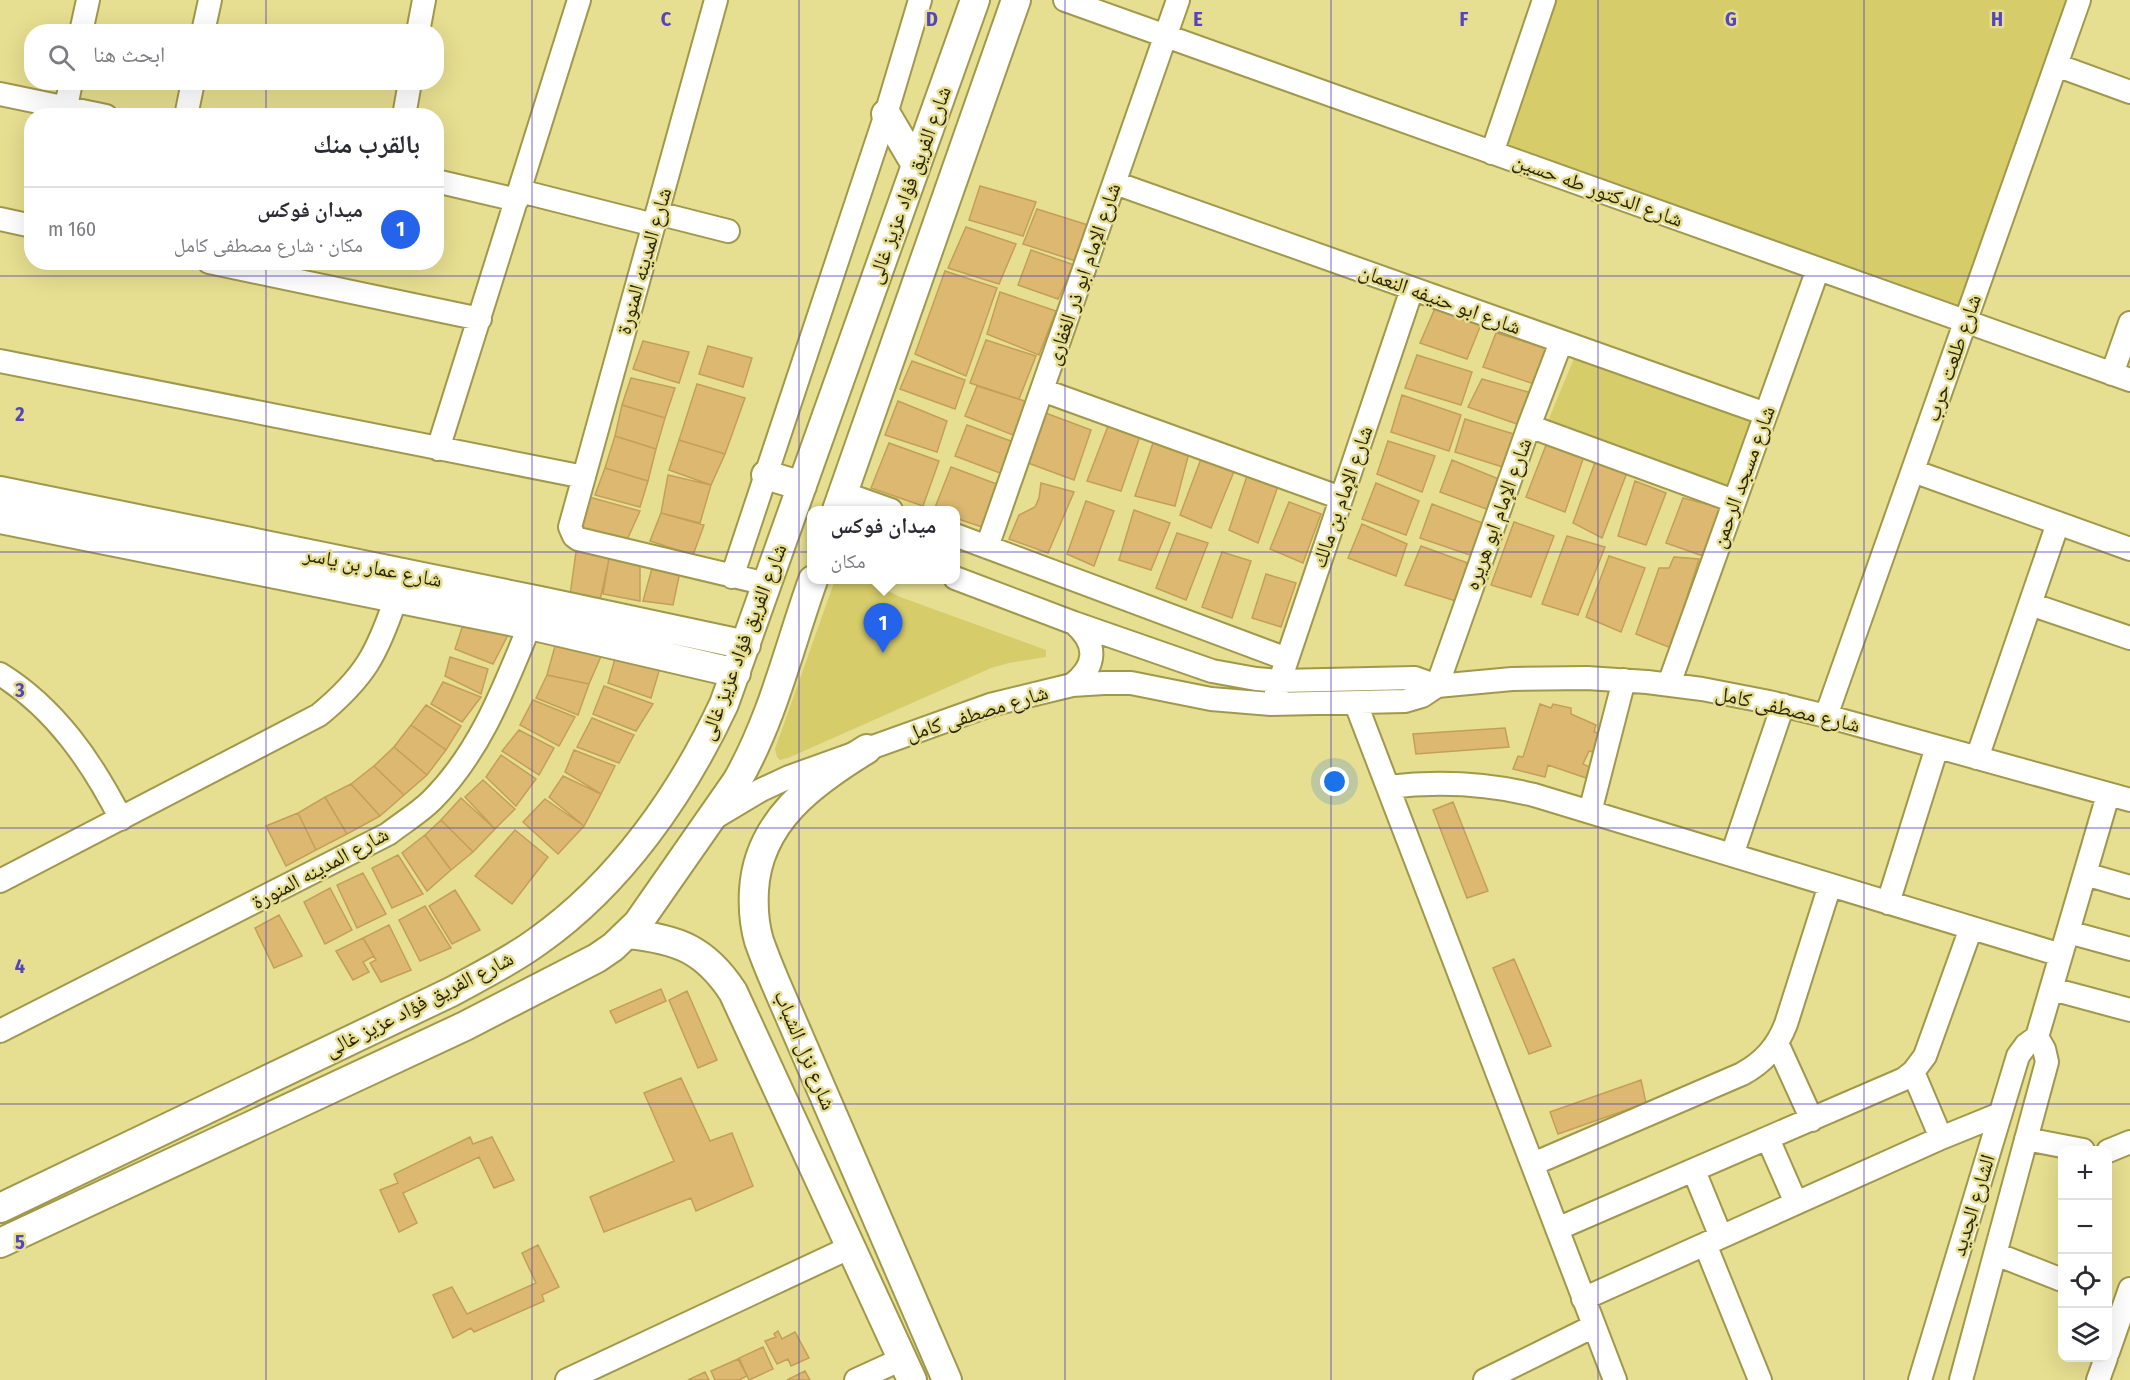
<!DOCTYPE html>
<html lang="ar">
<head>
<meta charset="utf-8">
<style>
  :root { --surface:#fff; --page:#f7f7f7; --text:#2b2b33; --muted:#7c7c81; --line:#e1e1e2; --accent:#2563eb }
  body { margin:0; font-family:"Fira Sans Condensed","Noto Naskh Arabic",sans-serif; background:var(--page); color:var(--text); direction:rtl }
  .controls { position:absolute; right:18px; bottom:18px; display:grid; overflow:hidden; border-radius:12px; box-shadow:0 6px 24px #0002 }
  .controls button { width:54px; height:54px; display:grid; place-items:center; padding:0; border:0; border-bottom:2px solid var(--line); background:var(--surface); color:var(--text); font:30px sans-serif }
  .you { position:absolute; left:1335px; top:782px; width:21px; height:21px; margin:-15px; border:4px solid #fff; border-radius:50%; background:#1a73e8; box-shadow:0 0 0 9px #1a73e833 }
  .badge { display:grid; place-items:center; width:39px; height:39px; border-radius:50%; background:var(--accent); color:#fff; font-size:20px; font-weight:700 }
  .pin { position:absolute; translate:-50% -50px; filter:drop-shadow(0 2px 3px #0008) }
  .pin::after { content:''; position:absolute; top:32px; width:21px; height:18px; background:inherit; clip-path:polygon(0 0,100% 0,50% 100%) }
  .popup { position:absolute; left:807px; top:506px; width:153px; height:78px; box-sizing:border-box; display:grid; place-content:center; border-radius:12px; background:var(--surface); filter:drop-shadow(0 2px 4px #0005); font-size:20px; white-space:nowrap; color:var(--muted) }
  .popup b { font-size:22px; color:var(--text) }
  .popup::after { content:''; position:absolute; left:50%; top:100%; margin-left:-12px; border:12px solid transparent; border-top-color:var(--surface) }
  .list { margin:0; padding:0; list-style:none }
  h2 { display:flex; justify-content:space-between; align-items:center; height:78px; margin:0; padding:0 24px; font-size:26px }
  h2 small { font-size:20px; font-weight:400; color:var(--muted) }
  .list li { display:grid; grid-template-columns:39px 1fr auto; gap:18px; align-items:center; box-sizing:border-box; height:84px; padding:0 24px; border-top:2px solid var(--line) }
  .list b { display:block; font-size:22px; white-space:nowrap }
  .list p { margin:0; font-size:20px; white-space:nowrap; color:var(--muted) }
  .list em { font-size:20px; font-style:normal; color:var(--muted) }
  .icon { flex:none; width:33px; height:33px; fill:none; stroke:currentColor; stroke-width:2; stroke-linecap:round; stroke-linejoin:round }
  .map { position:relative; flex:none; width:2130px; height:1380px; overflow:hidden; direction:ltr }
  .search { position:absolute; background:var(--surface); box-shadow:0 6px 24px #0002; left:24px; top:24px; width:420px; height:66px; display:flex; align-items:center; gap:15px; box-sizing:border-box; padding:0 21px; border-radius:24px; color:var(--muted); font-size:22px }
  .panel { position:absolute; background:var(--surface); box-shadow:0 6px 24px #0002; left:24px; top:108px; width:420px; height:162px; border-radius:24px; direction:rtl }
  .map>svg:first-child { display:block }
</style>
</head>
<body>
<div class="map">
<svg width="2130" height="1380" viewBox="0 0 2130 1380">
  <rect width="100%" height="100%" fill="#e6de90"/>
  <path fill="#d6cc6a" d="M1545,0H2079L1965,322L1492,153Z
    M1577,351L1753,414L1724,491L1546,426Z
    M835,580H866L900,597L1046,650V657L1009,663L991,668L788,758L780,760L777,757L775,749Z"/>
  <path fill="#dcb871" stroke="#c39f58" stroke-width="1.5" d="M980,186L1036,202L1023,236L969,220Z
    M1037,209L1091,226L1076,261L1023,244Z
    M966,227L1016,244L999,284L948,268Z
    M1031,250L1074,265L1058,299L1018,285Z
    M945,271L997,288L966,376L915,354Z
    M1000,292L1056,311L1039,355L987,334Z
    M1436,306L1482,322L1467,359L1420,343Z
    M1496,333L1551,349L1537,385L1483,367Z
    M986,340L1036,356L1019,399L970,383Z
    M643,341L689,352L679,383L633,369Z
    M708,346L752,358L743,387L699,374Z
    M1417,355L1472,372L1461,405L1405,388Z
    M912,361L965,380L955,409L900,389Z
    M631,378L675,388L665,418L622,405Z
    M1482,379L1535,394L1520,425L1468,407Z
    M697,384L745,398L725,454L679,440Z
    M977,386L1031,403L1018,437L965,416Z
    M1402,395L1461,415L1449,451L1391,432Z
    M898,401L947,421L937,452L885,435Z
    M622,405L665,418L656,449L615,436Z
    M1043,412L1091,430L1074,480L1028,463Z
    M1465,419L1520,436L1506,468L1455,452Z
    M967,425L1019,444L1008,476L955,456Z
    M1108,426L1140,436L1121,491L1087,481Z
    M615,436L656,449L648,481L605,468Z
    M679,440L725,454L711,485L669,470Z
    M1154,440L1189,453L1175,506L1135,496Z
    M1548,440L1585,453L1565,512L1526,497Z
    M1388,441L1435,456L1422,492L1377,474Z
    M889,443L939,461L923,506L871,488Z
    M1597,457L1628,470L1602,538L1573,523Z
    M1201,459L1235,469L1211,528L1180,515Z
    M1452,460L1501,480L1492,511L1440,492Z
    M951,467L1002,486L988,529L955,518V510H934Z
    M605,468L648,481L640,507L595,495Z
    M668,475L711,485L700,523L661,513Z
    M1247,476L1278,486L1258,543L1229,530Z
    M1635,481L1666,493L1646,545L1618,536Z
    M1041,483L1074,492L1048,553L1009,539L1019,515L1035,507L1039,498Z
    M1376,483L1419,501L1406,535L1362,519Z
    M589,497L640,511L626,542L580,526Z
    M1683,498L1722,508L1703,556L1666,543Z
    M1086,501L1114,511L1094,566L1067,554Z
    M1289,502L1321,514L1303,563L1270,549Z
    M1432,504L1485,524L1473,556L1420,538Z
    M1134,510L1170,523L1151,570L1119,560Z
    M661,513L704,525L693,555L650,541Z
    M1514,522L1554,536L1531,597L1491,585Z
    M1362,524L1407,544L1396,576L1348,558Z
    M1177,533L1208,543L1186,600L1156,588Z
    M1567,536L1605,547L1578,615L1542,604Z
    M1421,546L1473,565L1459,602L1405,585Z
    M576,552L610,555L600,600L570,595Z
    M610,552L640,559V601L603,594Z
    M1222,552L1251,561L1232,618L1202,607Z
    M1609,556L1645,568L1621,632L1586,617Z
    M1674,557L1699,559L1671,648L1636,634L1659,568H1669Z
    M654,561L681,567L673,605L643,601Z
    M1266,574L1296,583L1281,627L1252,618Z
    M464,622L509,633L493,664L455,649Z
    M555,646L602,654L589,684L547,675Z
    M616,655L657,660L659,671L651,698L608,683Z
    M450,657L488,669L481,694L445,676Z
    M547,675L589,684L578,715L536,698Z
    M443,682L481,697L462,722L431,704Z
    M604,686L653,704L636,731L593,714Z
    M533,700L575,717L559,746L520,725Z
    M1540,704L1551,708L1553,704L1571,708V714L1596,725L1594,732L1599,733L1596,739L1599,740L1596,753L1589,751L1583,764L1596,770L1592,780L1548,765L1545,777L1513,769L1518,756L1523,757Z
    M426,705L461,726L446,750L411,725Z
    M592,718L634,735L619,763L577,747Z
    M411,725L446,750L427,775L394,747Z
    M1505,728L1509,747L1416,754L1413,734Z
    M519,730L554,748L539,775L502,751Z
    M394,747L427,775L404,795L374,766Z
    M574,750L615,766L601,794L565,772Z
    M501,755L536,779L516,806L486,777Z
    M374,766L404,795L380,816L351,784Z
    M563,776L601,794L584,826L549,797Z
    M483,780L515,809L495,829L465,797Z
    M351,784L380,816L347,834L325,797Z
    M325,797L347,834L316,850L298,813Z
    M461,798L495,829L473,852L441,820Z
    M545,799L584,826L558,854L523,822Z
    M1453,802L1488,891L1467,898L1433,810Z
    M298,813L316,850L286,866L266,826Z
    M441,820L473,852L451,870L425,835Z
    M515,830L548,857L512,904L475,876Z
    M425,835L451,870L427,891L402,853Z
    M398,855L423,894L392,908L372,868Z
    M363,873L386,914L357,928L337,885Z
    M330,888L352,930L325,944L304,902Z
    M455,890L480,930L452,944L429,906Z
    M425,906L451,948L420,961L399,920Z
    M279,915L302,956L274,968L255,928Z
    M389,925L411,970L381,982L370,963L376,960L363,938Z
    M363,938L374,956L363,962L369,972L353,980L336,951Z
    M1514,959L1551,1046L1529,1054L1493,968Z
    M661,989L666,1001L616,1023L610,1011Z
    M687,991L717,1060L698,1068L669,1000Z
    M681,1078L710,1141L732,1133L753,1186L696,1211L691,1198L604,1232L590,1197L674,1161L644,1093Z
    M1641,1080L1646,1103L1558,1134L1550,1112Z
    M470,1137L473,1144L492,1137L514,1180L494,1188L479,1157L403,1193L417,1223L399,1232L380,1190L398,1183L394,1174Z
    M538,1245L559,1287L542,1295L544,1301L474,1332L471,1328L453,1338L433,1295L452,1287L467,1314L536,1283L522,1253Z
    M778,1331L782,1339L795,1332L809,1358L791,1366L788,1359L777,1364L765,1341L776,1337L774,1334Z
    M763,1347L773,1369L749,1380L739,1358Z
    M738,1359L747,1376L739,1380H715L711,1371Z
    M805,1371L810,1380H787Z
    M705,1372L709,1380H688Z"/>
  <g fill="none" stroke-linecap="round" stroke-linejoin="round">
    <g stroke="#a0984b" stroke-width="26">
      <path id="minor" d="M716,0L570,527L574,536L578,539L767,584
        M1065,0L2130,380
        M81,32L88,0
        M203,32L210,0
        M418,32L424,0
        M2056,65L2130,92
        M0,94L106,116
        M66,107L71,82
        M186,116L193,82
        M404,116L410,82
        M1492,153L1544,0
        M436,181L517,200
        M1115,183L1766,414
        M520,191L654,225
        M657,213L728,231
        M0,219L32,226
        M209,262L480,319
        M0,361L584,477
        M2112,374L2130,323
        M1042,390L1341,498
        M1529,426L1734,501
        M438,449L579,0
        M1913,471L2130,549
        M843,493L891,510
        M955,535L1287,659
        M987,547L1178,0
        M732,577L886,114L920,0
        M955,578L1074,623L1212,671L1256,679L1280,681L1415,678L1437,686
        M2030,604L2130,638
        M0,674C55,708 92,762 121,819
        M1669,684L1818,269
        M1072,685C1097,666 1098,644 1074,623
        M1437,686L1529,426L1561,342
        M1276,692L1412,289
        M1356,704L1615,1380
        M1826,716L2079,0
        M1977,758L2058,523
        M1388,787C1438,781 1485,783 1534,795L2061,955
        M1590,812L1624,680
        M714,818L761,790L789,777L990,705L1072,685L1104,683H1131L1211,699L1271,704L1405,701L1422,696L1437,686L1512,679L1587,678L1647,682L1702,689L1769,702L1826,716L2130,800
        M1732,855L1783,705
        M2085,874L2130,887
        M0,881L319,715C365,677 377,654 396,598
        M1888,903L1937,747
        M2068,932L2130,949
        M2052,989L2130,1010
        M0,1031L388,834C402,823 419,813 432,800C484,748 508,677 536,610
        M1777,1043L1812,1120
        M1913,1072L1941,1138
        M1768,1139L1796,1203
        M2026,1139L2083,1150
        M2108,1151L2130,1142
        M1533,1164L1742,1074C1764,1062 1777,1047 1786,1024L1830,885
        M1694,1171L1721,1237
        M1557,1229L1904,1079L1913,1072L1925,1056L1971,928
        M1705,1244L1760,1380
        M1996,1254L2062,1280
        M1583,1299L1941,1138L2000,1114
        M2108,1352L2130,1289
        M567,1380L851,1247
        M856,1380L902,1359
        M1485,1380L1594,1326
        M1920,1380L2018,1056L2026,1045L2037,1037L2108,795
        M1961,1380L2047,1062L2044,1049L2037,1037
        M2098,1380L2106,1358"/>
    </g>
    <g stroke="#a0984b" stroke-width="32">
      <path id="tertiary" d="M886,114L916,165
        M766,475L802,486
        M0,491L540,601L746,645
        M837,510L1016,0
        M0,519L530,625L736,673
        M867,749C813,782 758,821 754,890C753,907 754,924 759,941C764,955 770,970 776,984L947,1380
        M628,934C677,939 705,949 733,992L912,1380
        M0,1208L451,992C480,976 511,961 538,941C620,883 682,794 724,704L975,0
        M0,1243L465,1026L597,958L613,947L638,923L737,781C773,718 789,647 813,580"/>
    </g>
    <use href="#minor" stroke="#fff" stroke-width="22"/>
    <use href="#tertiary" stroke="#fff" stroke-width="28"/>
  </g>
  <path fill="none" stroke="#5545bd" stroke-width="1.5" stroke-opacity="0.55" d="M266,0V32M532,0V1380M799,0V1380M1065,0V1380M1331,0V1380M1598,0V1380M1864,0V1380M266,82V116M266,262V1380M0,276H2130M0,552H2130M0,828H2130M0,1104H2130"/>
  <g text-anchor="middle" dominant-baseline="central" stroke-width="5" stroke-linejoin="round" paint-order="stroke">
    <g font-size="21" fill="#2a2605" stroke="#e6de90">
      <text transform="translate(909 185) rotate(-70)">شارع الفريق فؤاد عزيز غالى</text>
      <text transform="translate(1598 190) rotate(20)">شارع الدكتور طه حسين</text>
      <text transform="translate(644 261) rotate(-74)">شارع المدينه المنورة</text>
      <text transform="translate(1083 274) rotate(-71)">شارع الإمام ابو ذر الغفارى</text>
      <text transform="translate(1440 299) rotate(20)">شارع ابو حنيفه النعمان</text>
      <text transform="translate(1953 358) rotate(-71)">شارع طلعت حرب</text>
      <text transform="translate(1743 477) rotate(-70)">شارع مسجد الرحمن</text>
      <text transform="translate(1342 497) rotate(-71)">شارع الإمام بن مالك</text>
      <text transform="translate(1498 514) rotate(-70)">شارع الإمام ابو هريره</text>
      <text transform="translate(373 567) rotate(11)">شارع عمار بن ياسر</text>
      <text transform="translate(743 642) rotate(-69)">شارع الفريق فؤاد عزيز غالى</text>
      <text transform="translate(1788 709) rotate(13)">شارع مصطفى كامل</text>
      <text transform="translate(977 713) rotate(-17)">شارع مصطفى كامل</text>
      <text transform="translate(320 868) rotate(-28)">شارع المدينه المنورة</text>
      <text transform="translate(419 1004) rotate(-27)">شارع الفريق فؤاد عزيز غالى</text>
      <text transform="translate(805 1050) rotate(67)">شارع نزل الشباب</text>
      <text transform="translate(1973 1205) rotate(-73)">الشارع الجديد</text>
    </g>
  </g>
  <g font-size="20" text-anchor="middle" font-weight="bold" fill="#5545bd" stroke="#e6de90" stroke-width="5" stroke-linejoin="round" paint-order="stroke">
    <text x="666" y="26">C</text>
    <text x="932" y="26">D</text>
    <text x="1198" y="26">E</text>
    <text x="1464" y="26">F</text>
    <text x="1731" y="26">G</text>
    <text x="1997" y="26">H</text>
    <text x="20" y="421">2</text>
    <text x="20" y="697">3</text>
    <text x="20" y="973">4</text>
    <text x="20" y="1249">5</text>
  </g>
</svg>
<div class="controls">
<button>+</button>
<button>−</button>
<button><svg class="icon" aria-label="locate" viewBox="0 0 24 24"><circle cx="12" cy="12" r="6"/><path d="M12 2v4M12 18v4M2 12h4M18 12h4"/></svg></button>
<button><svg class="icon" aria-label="layers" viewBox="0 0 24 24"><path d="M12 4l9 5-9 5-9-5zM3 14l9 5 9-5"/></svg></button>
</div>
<div class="you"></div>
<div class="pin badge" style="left:883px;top:653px">1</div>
<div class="popup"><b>ميدان فوكس</b>مكان</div>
<div class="search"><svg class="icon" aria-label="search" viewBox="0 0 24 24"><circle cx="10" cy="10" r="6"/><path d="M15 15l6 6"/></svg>ابحث هنا</div>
<section class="panel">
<h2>بالقرب منك<small></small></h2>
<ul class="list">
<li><span class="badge">1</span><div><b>ميدان فوكس</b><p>مكان · شارع مصطفى كامل</p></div><em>160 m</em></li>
</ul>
</section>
</div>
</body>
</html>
